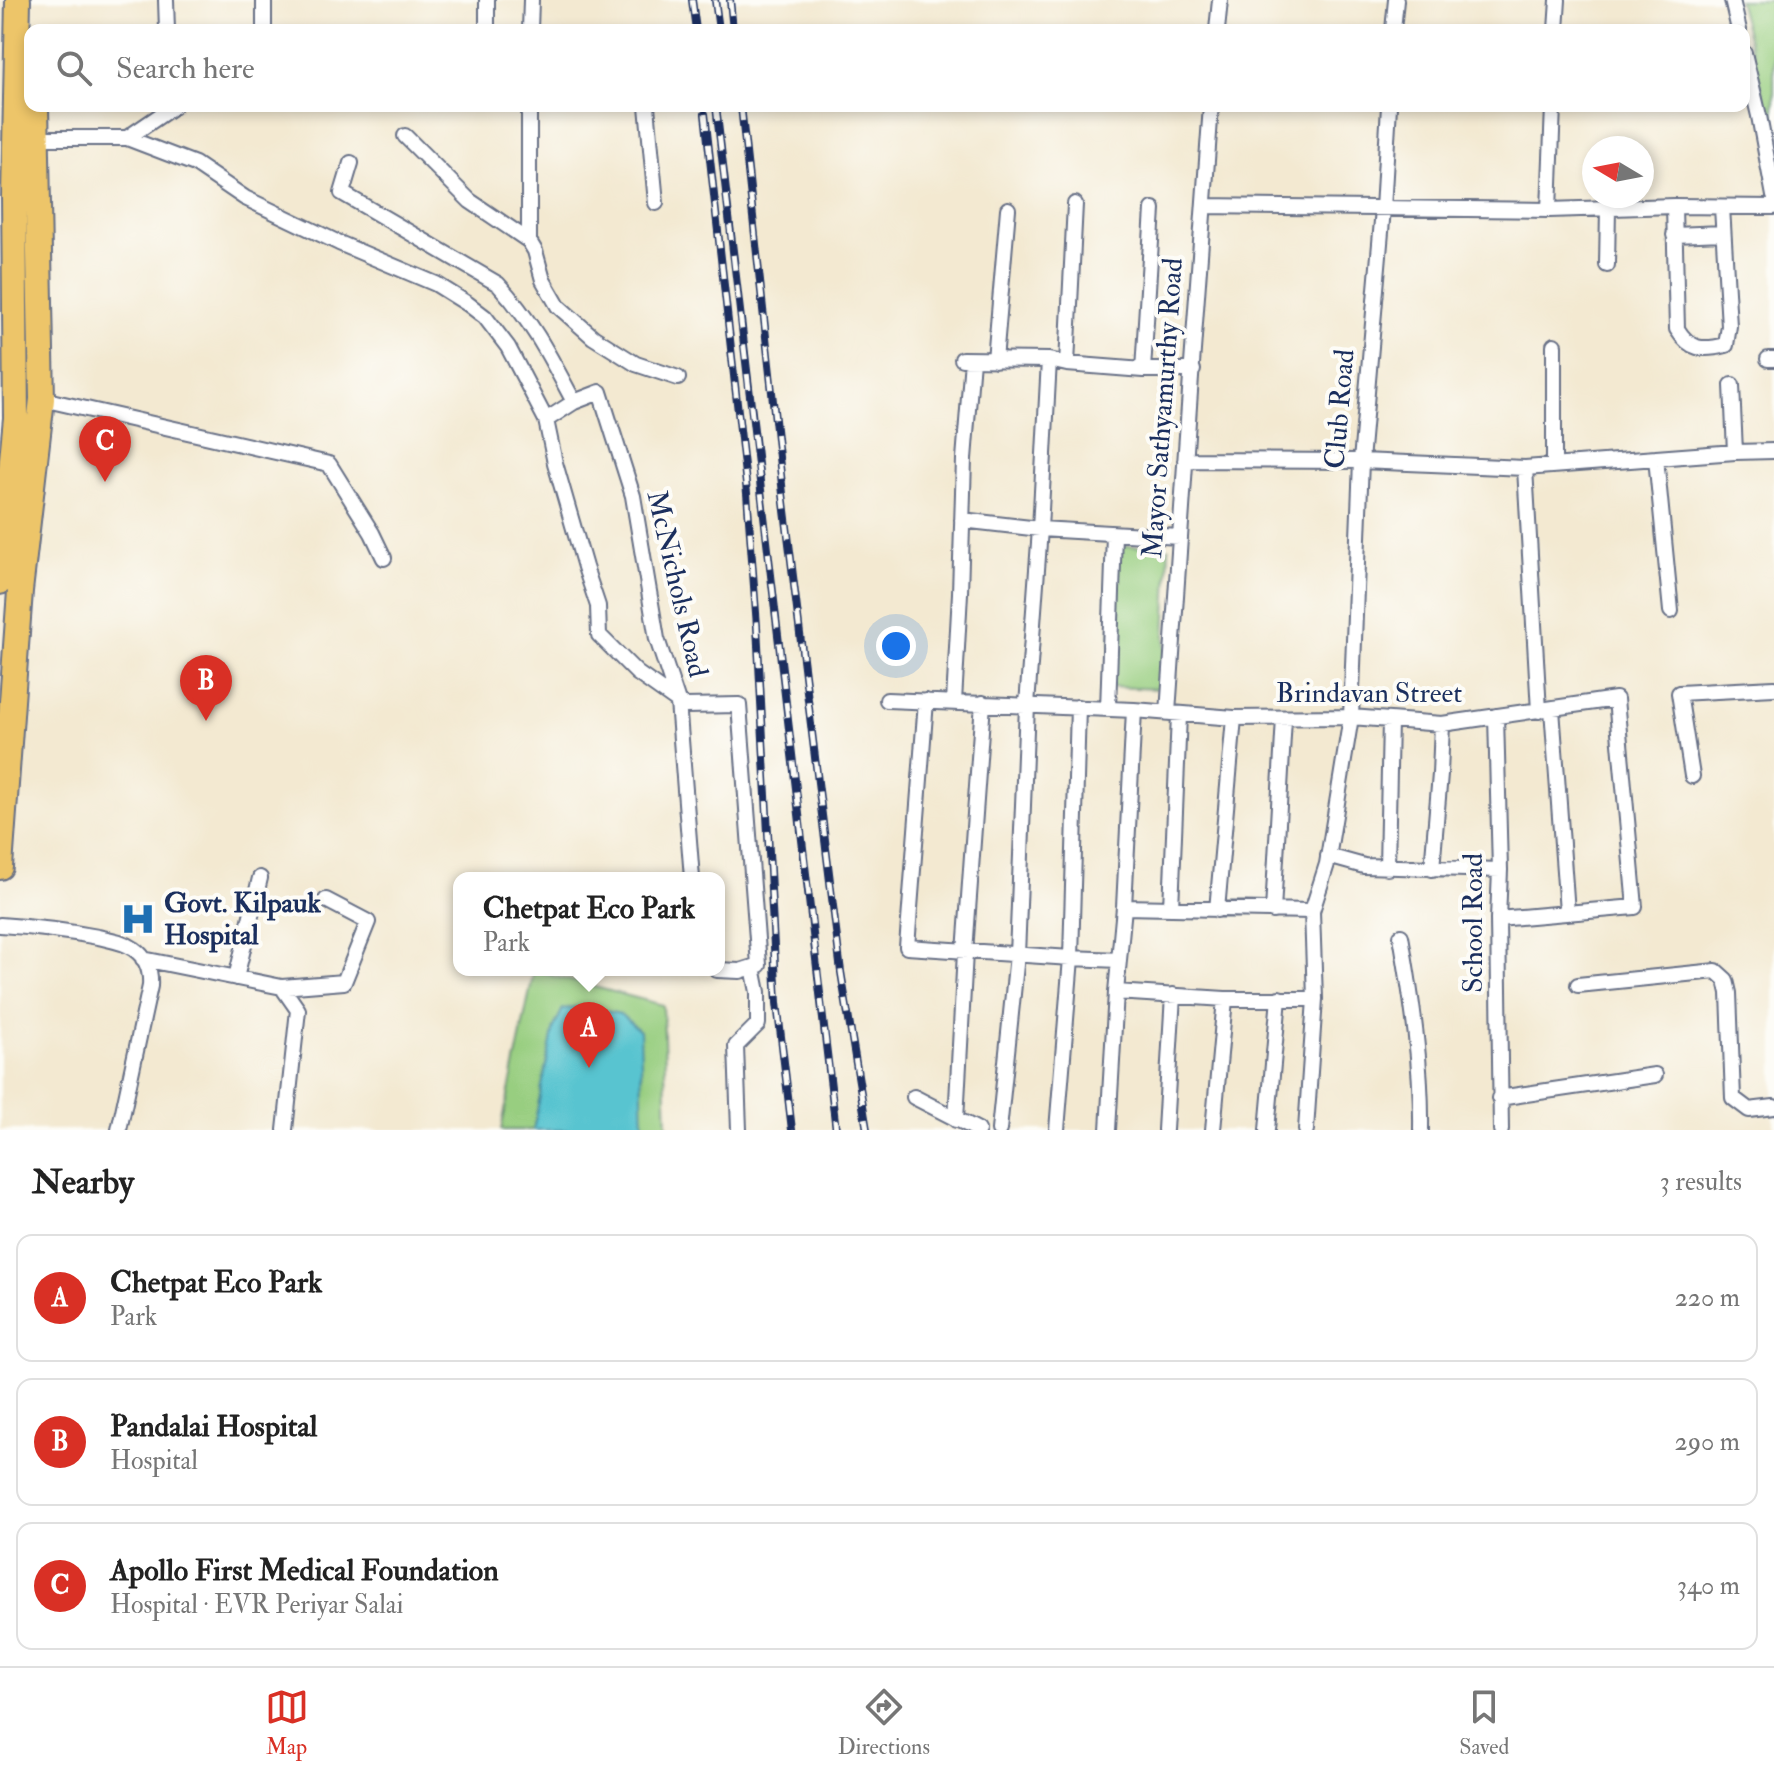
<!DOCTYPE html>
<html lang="en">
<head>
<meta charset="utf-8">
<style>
  :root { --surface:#fff; --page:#f2f2f2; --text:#222; --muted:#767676; --line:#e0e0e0; --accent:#d93025 }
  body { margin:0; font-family:"IM FELL Double Pica",serif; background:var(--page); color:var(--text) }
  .compass { position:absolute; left:1582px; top:136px; width:72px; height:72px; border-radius:50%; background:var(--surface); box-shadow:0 4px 12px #0003; rotate:280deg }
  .you { position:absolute; left:896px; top:646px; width:28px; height:28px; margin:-20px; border:6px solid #fff; border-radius:50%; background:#1a73e8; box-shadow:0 0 0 12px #1a73e833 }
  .badge { display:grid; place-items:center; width:52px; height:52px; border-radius:50%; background:var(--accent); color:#fff; font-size:26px; font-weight:700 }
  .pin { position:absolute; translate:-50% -66px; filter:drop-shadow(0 2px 4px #0008) }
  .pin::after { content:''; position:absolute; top:42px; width:28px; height:24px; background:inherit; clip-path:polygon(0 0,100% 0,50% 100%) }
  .popup { position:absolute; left:453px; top:872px; width:272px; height:104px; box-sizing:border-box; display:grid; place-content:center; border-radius:16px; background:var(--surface); filter:drop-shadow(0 2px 6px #0005); font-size:26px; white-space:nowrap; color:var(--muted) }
  .popup b { font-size:30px; color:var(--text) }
  .popup::after { content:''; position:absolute; left:50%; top:100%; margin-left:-16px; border:16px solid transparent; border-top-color:var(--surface) }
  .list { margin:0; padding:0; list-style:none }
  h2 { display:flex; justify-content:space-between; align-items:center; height:104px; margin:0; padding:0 32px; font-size:34px }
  h2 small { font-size:26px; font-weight:400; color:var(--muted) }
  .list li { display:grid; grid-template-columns:52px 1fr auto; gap:24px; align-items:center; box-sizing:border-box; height:128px; margin:0 16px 16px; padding:0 16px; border:2px solid var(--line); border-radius:16px }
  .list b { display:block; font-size:30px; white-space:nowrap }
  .list p { margin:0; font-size:26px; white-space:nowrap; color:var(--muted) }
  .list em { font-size:26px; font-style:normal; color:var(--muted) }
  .icon { flex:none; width:44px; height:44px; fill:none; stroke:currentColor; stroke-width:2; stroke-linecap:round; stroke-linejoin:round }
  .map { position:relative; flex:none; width:1774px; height:1130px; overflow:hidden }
  .search { position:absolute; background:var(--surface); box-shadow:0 4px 12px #0003; left:24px; right:24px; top:24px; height:88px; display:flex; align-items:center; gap:20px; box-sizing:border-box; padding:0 28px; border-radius:16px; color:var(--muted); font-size:30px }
  .sheet { height:536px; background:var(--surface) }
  nav { display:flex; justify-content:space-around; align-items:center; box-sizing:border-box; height:112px; border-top:2px solid var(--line); background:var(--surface); font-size:22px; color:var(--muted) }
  nav a { display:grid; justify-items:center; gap:4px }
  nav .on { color:var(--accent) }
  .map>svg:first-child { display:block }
</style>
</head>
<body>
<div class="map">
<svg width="1774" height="1130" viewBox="0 0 1774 1130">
  <rect width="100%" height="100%" fill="#fdfcf7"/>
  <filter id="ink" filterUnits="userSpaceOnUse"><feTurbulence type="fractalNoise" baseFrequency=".0125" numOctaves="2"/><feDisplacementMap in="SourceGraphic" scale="16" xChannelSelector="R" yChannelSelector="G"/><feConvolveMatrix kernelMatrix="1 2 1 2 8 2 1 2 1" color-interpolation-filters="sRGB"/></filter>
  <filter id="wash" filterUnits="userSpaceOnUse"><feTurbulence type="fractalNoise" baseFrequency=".006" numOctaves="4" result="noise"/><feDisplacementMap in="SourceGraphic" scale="32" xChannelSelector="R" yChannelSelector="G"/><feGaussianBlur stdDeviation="1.8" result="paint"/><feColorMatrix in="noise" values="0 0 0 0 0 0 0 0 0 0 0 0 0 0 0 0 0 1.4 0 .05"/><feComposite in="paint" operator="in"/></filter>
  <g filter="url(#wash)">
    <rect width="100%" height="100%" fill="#f3e9d1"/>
    <path fill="#98ce80" stroke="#5a7e6f" stroke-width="2" d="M1738,0H1774V137Z
      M1113,545L1169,548L1163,689L1109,687Z
      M534,971L663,1005L667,1130H501Z"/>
    <path fill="#58c4d0" stroke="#3a7a97" stroke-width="2" d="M583,1006L620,1014L640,1031L643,1130H533L554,1027L563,1009Z"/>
  </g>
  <g filter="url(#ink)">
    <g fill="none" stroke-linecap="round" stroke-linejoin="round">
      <g stroke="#677086" stroke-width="18">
        <path id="minor" d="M166,0L167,30
          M1732,0L1739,30
          M264,30V0
          M487,30V0
          M530,30L531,0
          M1217,30L1220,0
          M1393,30L1396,0
          M1556,30L1558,0
          M1744,53L1759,116L1774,196
          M529,106V241
          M647,106L656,203
          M405,136L470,201L529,241L535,251L543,280L558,306L593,337L636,364L678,378
          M37,138H127L195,164L245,198L339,243L436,284L468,304L485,317L508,347L546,420L555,463L585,567L598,606L599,635L637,673L678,702L692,878
          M127,138L174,106
          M351,163L342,193L498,284C532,321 550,357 574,402
          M1204,206L1549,210L1674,206L1774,207
          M1674,206L1677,329C1690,350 1702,351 1726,345L1729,326L1722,207
          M1549,210L1553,106
          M1674,235L1723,233
          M1607,265L1608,208
          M962,359L1049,360L1067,364L1143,370H1193
          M1768,359H1774
          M995,360L1008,209
          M1067,364L1075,204
          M1143,370L1153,209
          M1732,385L1735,452
          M42,399L329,464L372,533L384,558
          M546,420L574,402L600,392L633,496L657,639L678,702L685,706L739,705L759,965L740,971L717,970
          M1656,458L1671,611
          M1185,460L1361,461L1525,468L1735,452L1774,451
          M1554,466V345
          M1525,468L1539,711
          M962,520L1040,529L1180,537
          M887,700L1134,710
          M926,701L907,947L1071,958L1119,960
          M954,702L960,593L964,459L972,360
          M1108,709L1114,534
          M1552,709L1567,912
          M1168,713C1182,511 1195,308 1211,106
          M1496,716L1500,870L1498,919L1501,1130
          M1692,776L1679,693L1774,688
          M1328,856L1364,866L1500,870
          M1387,868L1390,720
          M1432,869L1440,774L1442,724
          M1124,907L1312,911
          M1171,908L1179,715
          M1217,910L1234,718
          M1273,911L1284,718
          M0,925C33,927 66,931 98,937C110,940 123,941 134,949C147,958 151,971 150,986L119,1130
          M1401,936C1412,1000 1422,1065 1421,1130
          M143,959L282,987L298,1010L285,1130
          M236,978L260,878
          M1578,985L1716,971L1726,980L1729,993L1733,1098L1749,1110L1774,1107
          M282,987L344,982L368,922L326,900
          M1116,992L1225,999H1315
          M914,1097L978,1130
          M1499,1098L1655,1075
          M956,1120L965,952L983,703
          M739,1130L736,1046L758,1024V992L753,967
          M999,1130L1017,955L1027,705L1040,529L1049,360
          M1057,1130L1071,958L1078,707
          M1108,1130L1116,992L1124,907L1134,710L1234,718L1351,717L1442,724L1616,699L1635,907L1498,919
          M1165,1130L1173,995
          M1213,1130L1225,999
          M1267,1130L1279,998
          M1306,1130L1315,999L1312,911L1327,864L1351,717L1361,461L1383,209L1389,106"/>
      </g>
      <g stroke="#677086" stroke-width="28">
        <path id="primary" d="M0,582L16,418L14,196L18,0
          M0,867L20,591L42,399L36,106"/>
      </g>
      <use href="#minor" stroke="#fff" stroke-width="14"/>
      <use href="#primary" stroke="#edc569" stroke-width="24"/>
      <g stroke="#1b2f5e" stroke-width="8">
        <path id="rail" d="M692,0L696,30
          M715,0L719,30
          M730,0L733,30
          M716,106C755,447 797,789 836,1130
          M741,106L783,494L813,741L841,972L867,1130
          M705,114L747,493L757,626L777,1003L792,1130"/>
      </g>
      <use href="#rail" stroke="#fdfcf7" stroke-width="5" stroke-dasharray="15" stroke-linecap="butt"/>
    </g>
  </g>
  <defs>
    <g id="hospital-bare" transform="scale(2.76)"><path d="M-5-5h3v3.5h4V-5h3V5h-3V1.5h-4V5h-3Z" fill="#1f6fb2" stroke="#fdfcf7" stroke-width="2.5" paint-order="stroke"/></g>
  </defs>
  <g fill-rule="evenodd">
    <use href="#hospital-bare" x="138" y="919"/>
  </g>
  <g text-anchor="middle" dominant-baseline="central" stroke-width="8" stroke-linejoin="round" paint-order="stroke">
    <g font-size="28" fill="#1b2f5e" stroke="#fdfcf7">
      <text transform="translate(1163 408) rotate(-86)">Mayor Sathyamurthy Road</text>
      <text transform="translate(1340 409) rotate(-85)">Club Road</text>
      <text transform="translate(677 584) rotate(77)">McNichols Road</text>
      <text x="1369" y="693">Brindavan Street</text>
      <text transform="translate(1473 923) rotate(-90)">School Road</text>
    </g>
    <g font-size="28" font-weight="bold" fill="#1b2f5e" stroke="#fdfcf7" text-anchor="start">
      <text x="164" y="903">Govt. Kilpauk<tspan x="164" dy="32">Hospital</tspan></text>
    </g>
  </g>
</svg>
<svg class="compass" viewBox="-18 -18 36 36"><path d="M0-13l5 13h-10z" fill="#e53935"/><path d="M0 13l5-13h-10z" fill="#767676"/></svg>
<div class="you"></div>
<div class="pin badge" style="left:589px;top:1068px">A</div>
<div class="popup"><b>Chetpat Eco Park</b>Park</div>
<div class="pin badge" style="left:206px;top:721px">B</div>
<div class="pin badge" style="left:105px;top:482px">C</div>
<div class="search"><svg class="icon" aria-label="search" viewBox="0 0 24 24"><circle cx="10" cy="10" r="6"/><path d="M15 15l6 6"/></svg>Search here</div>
</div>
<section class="sheet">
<h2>Nearby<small>3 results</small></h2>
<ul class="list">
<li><span class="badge">A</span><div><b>Chetpat Eco Park</b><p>Park</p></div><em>220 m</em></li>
<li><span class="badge">B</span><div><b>Pandalai Hospital</b><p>Hospital</p></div><em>290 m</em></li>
<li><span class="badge">C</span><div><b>Apollo First Medical Foundation</b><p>Hospital · EVR Periyar Salai</p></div><em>340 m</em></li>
</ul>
</section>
<nav>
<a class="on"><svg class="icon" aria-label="map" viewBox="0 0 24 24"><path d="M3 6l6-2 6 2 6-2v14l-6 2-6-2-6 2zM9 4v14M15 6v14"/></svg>Map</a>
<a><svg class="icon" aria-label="directions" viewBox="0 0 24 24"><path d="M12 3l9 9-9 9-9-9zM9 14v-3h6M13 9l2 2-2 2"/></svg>Directions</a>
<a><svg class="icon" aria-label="saved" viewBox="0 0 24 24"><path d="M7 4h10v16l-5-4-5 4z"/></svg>Saved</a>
</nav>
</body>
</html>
